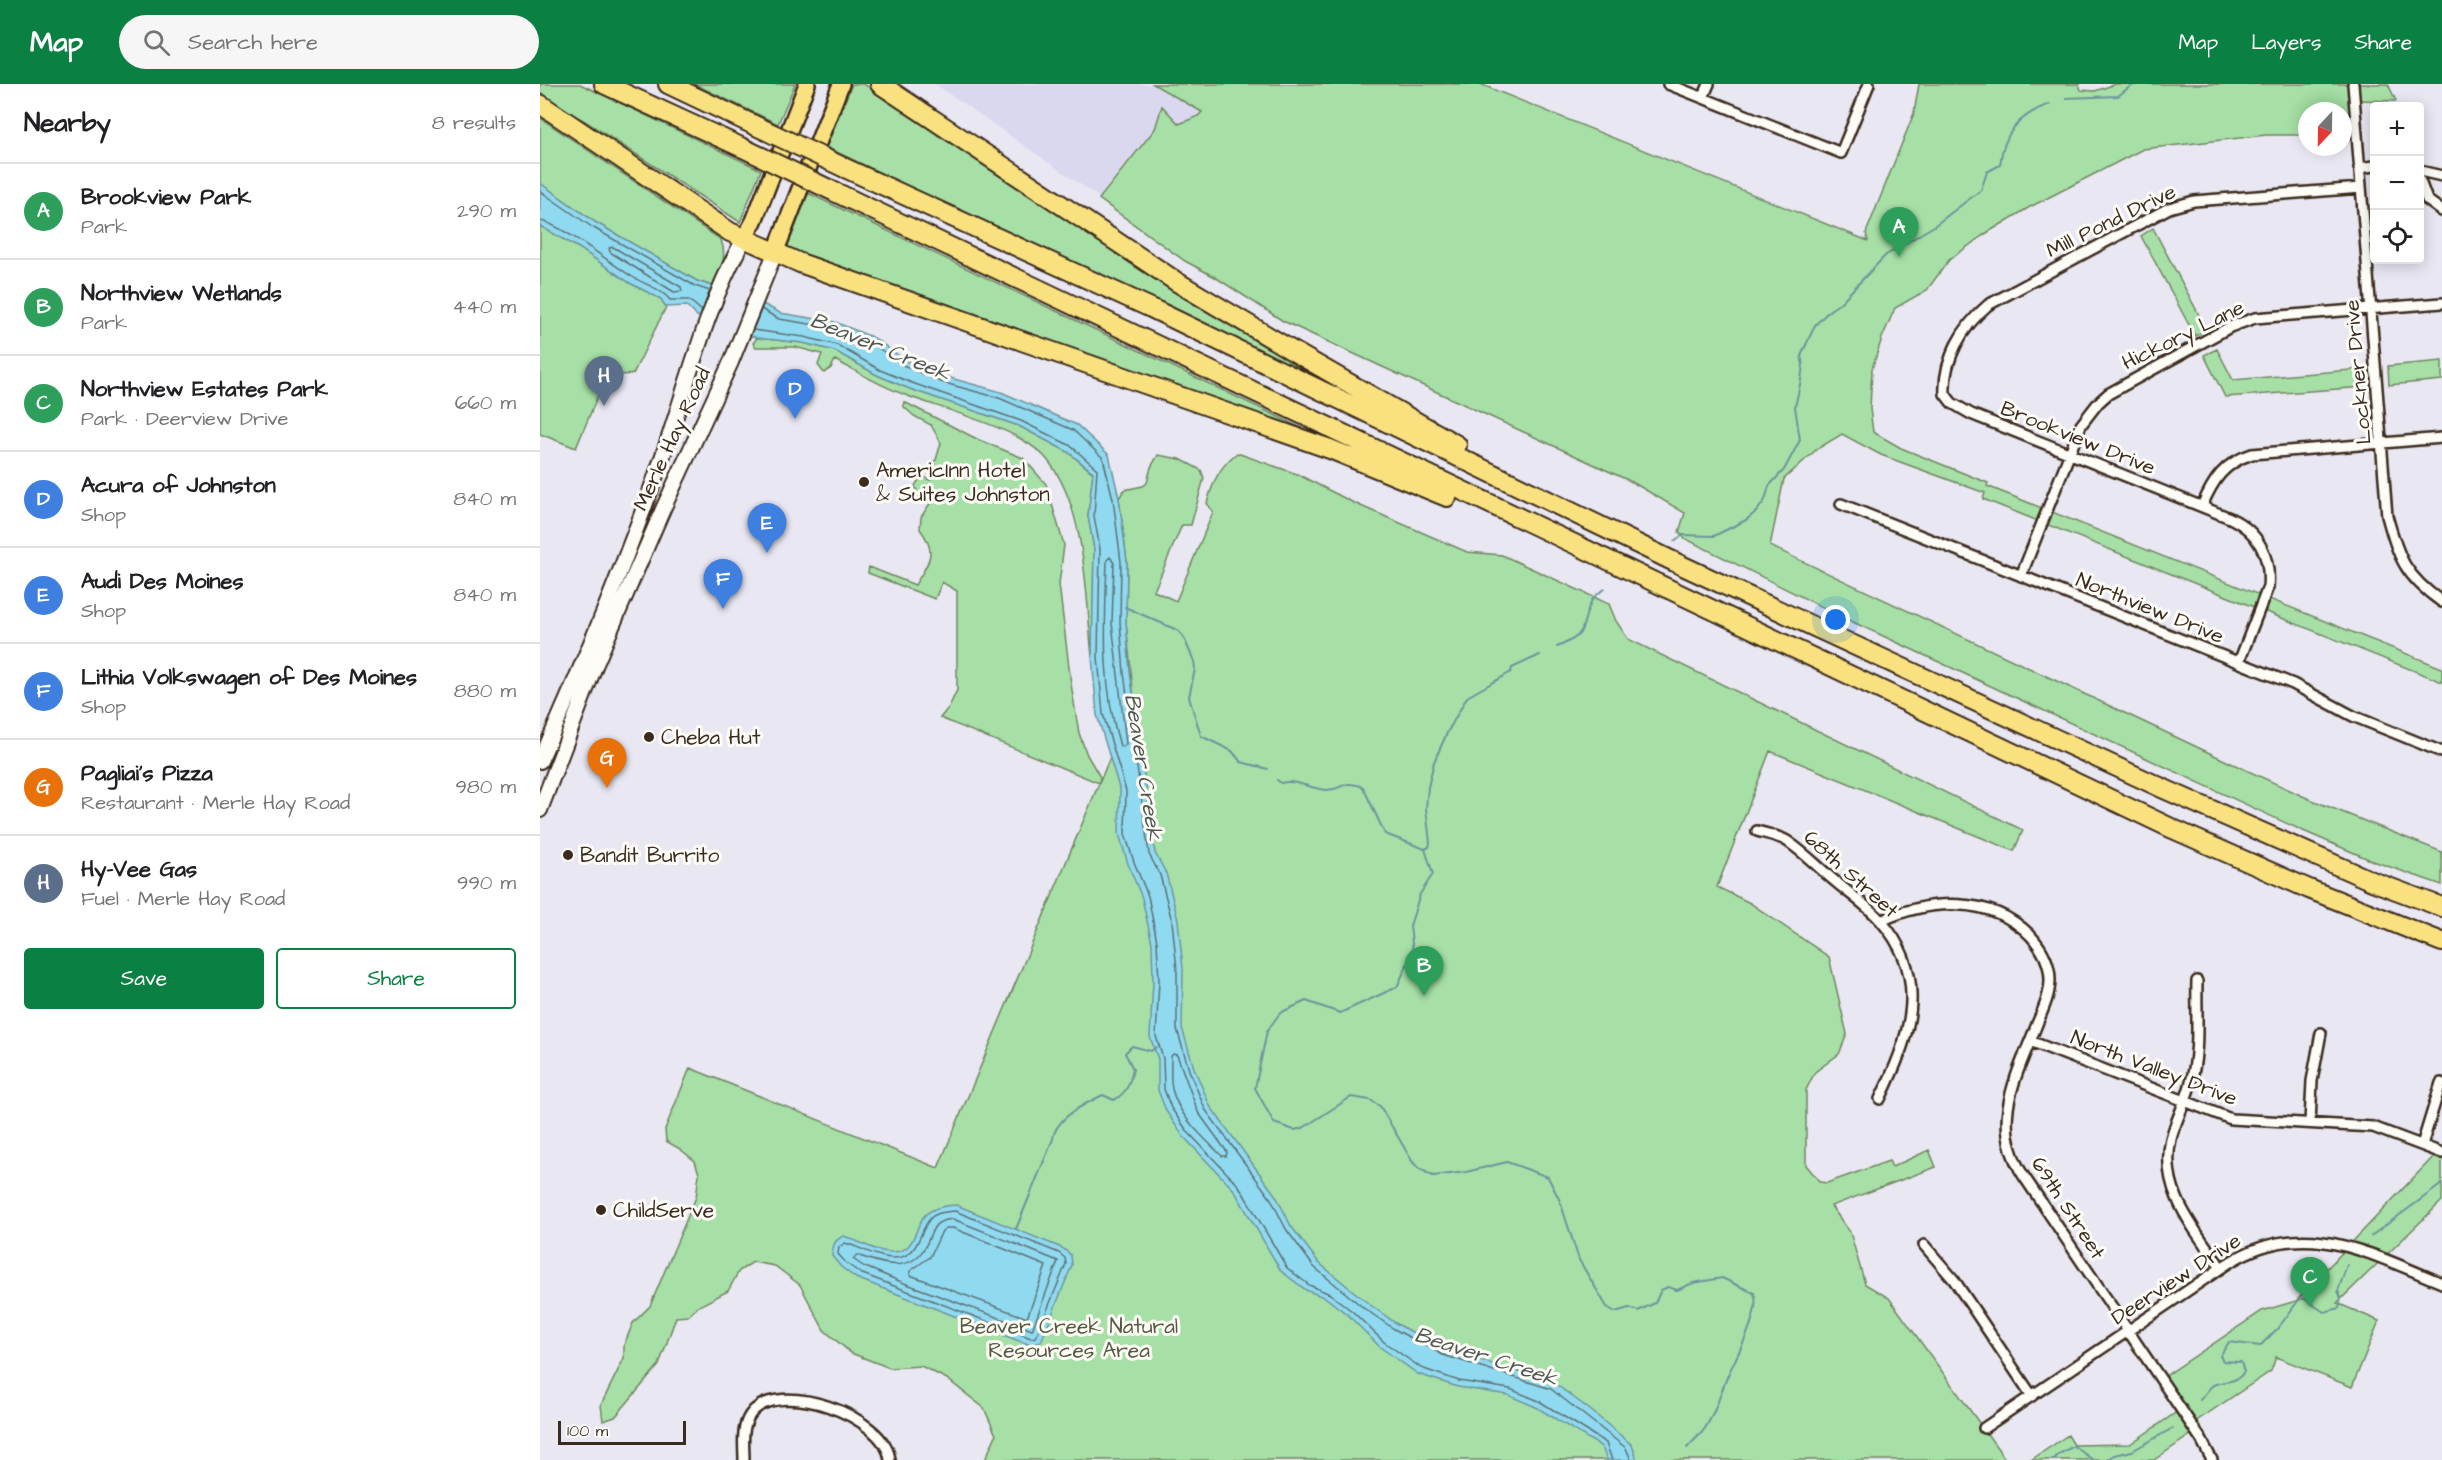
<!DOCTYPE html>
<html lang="en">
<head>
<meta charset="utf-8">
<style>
  :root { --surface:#fff; --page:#f6f6f6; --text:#202124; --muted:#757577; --line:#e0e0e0; --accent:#0b8043 }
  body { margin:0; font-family:"Architects Daughter",sans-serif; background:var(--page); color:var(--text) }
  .controls { position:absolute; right:18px; top:18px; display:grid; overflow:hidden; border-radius:6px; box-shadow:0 3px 15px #0003 }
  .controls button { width:54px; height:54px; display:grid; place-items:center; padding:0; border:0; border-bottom:2px solid var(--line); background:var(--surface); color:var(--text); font:30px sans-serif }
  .compass { position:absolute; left:1758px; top:18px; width:54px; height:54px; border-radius:50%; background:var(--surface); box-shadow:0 3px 15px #0003; rotate:202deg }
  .scale { position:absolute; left:18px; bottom:15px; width:128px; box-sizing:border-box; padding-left:6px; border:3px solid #3b2a1e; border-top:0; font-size:16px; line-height:21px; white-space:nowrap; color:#3b2a1e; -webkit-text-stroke:4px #fdfcf7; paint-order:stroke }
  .you { position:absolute; left:1296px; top:536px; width:21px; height:21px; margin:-15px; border:4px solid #fff; border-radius:50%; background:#1a73e8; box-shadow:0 0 0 9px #1a73e833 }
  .badge { display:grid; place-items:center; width:39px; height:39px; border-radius:50%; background:var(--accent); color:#fff; font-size:20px; font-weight:700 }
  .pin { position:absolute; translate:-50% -50px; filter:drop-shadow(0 2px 3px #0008) }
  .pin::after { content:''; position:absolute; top:32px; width:21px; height:18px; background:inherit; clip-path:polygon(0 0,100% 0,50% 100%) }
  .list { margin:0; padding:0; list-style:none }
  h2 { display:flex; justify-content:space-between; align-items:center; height:78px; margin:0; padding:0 24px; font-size:26px }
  h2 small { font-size:20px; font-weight:400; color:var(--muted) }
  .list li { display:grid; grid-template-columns:39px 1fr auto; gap:18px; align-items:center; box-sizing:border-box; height:96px; padding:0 24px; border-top:2px solid var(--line) }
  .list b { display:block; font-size:22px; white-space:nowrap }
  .list p { margin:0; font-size:20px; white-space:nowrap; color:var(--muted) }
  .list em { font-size:20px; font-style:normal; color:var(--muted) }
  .actions { display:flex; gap:12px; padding:18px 24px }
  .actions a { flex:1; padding:14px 0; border:2px solid var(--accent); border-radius:6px; text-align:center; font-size:21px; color:var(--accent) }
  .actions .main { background:var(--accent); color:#fff }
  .icon { flex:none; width:33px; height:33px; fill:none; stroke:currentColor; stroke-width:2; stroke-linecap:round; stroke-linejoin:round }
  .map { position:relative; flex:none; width:1902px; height:1376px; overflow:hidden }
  header { display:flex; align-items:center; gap:36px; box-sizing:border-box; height:84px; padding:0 30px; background:var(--accent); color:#fff }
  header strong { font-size:28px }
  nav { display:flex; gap:33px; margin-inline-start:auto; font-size:21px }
  .search { width:420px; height:54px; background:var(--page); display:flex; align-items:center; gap:15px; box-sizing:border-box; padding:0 21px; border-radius:33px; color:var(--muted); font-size:22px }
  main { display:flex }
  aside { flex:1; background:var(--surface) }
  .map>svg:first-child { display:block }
</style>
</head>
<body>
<header>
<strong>Map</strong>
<div class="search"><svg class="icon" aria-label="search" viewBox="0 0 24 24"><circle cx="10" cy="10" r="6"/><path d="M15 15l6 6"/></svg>Search here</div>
<nav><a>Map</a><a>Layers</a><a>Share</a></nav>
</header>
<main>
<aside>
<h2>Nearby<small>8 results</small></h2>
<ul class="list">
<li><span class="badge" style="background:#2e9e5b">A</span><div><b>Brookview Park</b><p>Park</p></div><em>290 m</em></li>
<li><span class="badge" style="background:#2e9e5b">B</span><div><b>Northview Wetlands</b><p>Park</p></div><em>440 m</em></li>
<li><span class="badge" style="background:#2e9e5b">C</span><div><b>Northview Estates Park</b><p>Park · Deerview Drive</p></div><em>660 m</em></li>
<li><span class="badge" style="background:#3f7fe0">D</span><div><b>Acura of Johnston</b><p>Shop</p></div><em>840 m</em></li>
<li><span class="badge" style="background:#3f7fe0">E</span><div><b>Audi Des Moines</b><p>Shop</p></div><em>840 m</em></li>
<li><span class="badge" style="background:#3f7fe0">F</span><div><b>Lithia Volkswagen of Des Moines</b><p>Shop</p></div><em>880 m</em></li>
<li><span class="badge" style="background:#e8710a">G</span><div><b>Pagliai's Pizza</b><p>Restaurant · Merle Hay Road</p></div><em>980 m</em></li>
<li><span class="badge" style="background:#5c6f8a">H</span><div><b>Hy-Vee Gas</b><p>Fuel · Merle Hay Road</p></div><em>990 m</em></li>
</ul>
<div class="actions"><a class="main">Save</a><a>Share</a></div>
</aside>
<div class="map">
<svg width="1902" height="1376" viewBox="0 0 1902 1376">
  <rect width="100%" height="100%" fill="#e8e7f2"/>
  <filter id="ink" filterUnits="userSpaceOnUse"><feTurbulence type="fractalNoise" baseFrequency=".0167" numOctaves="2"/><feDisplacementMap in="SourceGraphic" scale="12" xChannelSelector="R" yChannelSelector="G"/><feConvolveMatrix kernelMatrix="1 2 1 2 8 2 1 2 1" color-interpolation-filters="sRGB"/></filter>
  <g filter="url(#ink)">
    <path fill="#d9d8ef" d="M395,0H613L688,42L637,167Z"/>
    <path fill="#a6e0a6" stroke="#708562" stroke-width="1.5" d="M0,0H40L221,86L200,138L45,37L0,13Z
      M154,0H255L238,40Z
      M312,0H324L816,310L814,313L286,63Z
      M613,0H940L1328,157L1326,149L1374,29L1379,0H1539L1541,6L1555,7L1576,0H1813L1816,41L1803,43V27H1767V51H1726L1603,65L1488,124L1445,150L1409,176L1387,206L1355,224L1342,254L1332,285L1330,325L1333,348L1361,364L1448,399L1447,402L1902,584V598L1443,415L1445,409L1341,371L1302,350L1277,365L1244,395L1230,462L1693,680L1767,714L1902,768V801L1833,777L1761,746L1300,532L1144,454L1139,448L1145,429L1092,398L743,237L675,193L645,177L559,115L615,45L622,22L639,40L658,32L662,28Z
      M1817,0H1848L1856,17L1818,16Z
      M0,34L181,156C188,174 180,185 173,202L157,197L55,138L0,99Z
      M268,109L789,357L244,166Z
      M0,142L39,164L90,199L121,215L126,223L93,290L66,292L36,364L0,350Z
      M1613,144L1667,246L1655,252L1601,152Z
      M217,254L263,259L295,267L337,291L370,305L479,342L528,368L553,389L548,432L554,465L552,573C546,514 547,419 504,372C478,344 405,326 368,312C342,303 319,289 295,276L291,284L284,289L278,281L282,270L255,263H215L213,259Z
      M1677,265L1693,296L1823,285L1825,303L1685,313L1664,271Z
      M1902,277V296L1849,301L1848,282Z
      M364,318L439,356L483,374L506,400L524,461L519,500L531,600L539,649L547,671L560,693L559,699L400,634L409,623L417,606V507L402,498L395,515L328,489L329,483L375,501C389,478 398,469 380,445L381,433L391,418L380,415L375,402L381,392L390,396L394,391L391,379L396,376L401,359L391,341L374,332L364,323Z
      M697,369L757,390L814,419L927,468L962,471L1069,520L1076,537L1088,555L1483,746L1474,767L1230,667L1177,803L1210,819L1289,873L1307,950L1299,970L1275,988L1266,1006V1081L1280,1098L1287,1099L1349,1077L1352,1083L1389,1066L1396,1083L1291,1122L1310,1148L1325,1200L1349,1214L1466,1376H445L456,1351L444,1324L407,1295L381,1282L350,1284L311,1269L284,1246L260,1201L235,1182L213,1178L199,1187L188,1207L159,1222L148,1232L136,1233L119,1281L75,1333L63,1337L61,1321L84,1274V1261L93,1239L110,1222L156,1113L159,1090L155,1077L140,1065L126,1057L125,1045L150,984L398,1084L594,616L586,538L587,478L579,414L584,406L603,402L607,399L611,383L618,371L640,375L661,386L664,394L651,441H642L614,507L636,517L673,428L667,419C673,398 679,383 697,369Z
      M1898,1068H1902V1117L1797,1219L1839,1237L1812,1303L1736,1273L1731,1287L1652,1340L1656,1347L1614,1376H1491L1528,1351L1534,1361L1590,1360L1641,1325L1621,1295L1722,1227L1756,1217Z"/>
    <path fill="#90daf1" stroke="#6e949d" stroke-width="1.5" d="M0,99L55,138L157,197L223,220L240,229L295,238L334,254L365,276L403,292L461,308L537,341L569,371L579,414L587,478L586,538L590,588L615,769L626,789L638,836L643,885L642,944L654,984L670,1022L736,1112L751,1142L779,1179L829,1220L857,1240L906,1266L1014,1299L1049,1325L1092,1361L1097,1376H1067L1062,1363L996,1323L968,1311L918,1303L878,1290L840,1263L808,1231L786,1214L766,1206L741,1187L694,1106L643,1052L626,1027L618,1006V975L610,953L613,897L612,859L602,814L588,780L579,750L580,707L557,631L552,573L554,465L548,432L553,388L528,368L479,342L370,305L337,291L295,267L263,259L217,254L157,232L147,222L126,223L121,215L90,199L39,164L0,142Z
      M416,1121L522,1164L531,1171L532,1181L501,1258L491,1261L479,1257L316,1194L301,1183L292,1172C293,1161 294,1156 304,1152C319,1157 337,1169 353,1168C376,1168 374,1143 385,1131C393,1123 405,1122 416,1121Z"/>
    <path fill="#e8e7f2" d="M174,199L225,217L210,255L159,236Z"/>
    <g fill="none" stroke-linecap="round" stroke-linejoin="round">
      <path stroke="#5d7072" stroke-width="1.5" d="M0,107L52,143L155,202L170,207
        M0,137C19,139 72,180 91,192C103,200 121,204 130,216H149L162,227
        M69,164L73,163L141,203L142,207L134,208L70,168Z
        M221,225L239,235L294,244L331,259L363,281L401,298L459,314L533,346L563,374L573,415L581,478L580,538L584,589L609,770L620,791L632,837L637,886V945L649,986L665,1025L731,1115L746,1145L774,1183L825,1225L854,1245L903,1271L1011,1305L1086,1364L1091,1376
        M213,246L264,253L297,261L340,286L372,299L481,337L531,362L557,385L554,432L560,465L558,573L563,630L586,707L585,750L594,778L608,812L617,858L619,897L616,952L623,974L624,1005L631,1024L648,1048L699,1102L747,1184L769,1201L790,1210L812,1227L844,1258L881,1284L919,1297L970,1305L999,1317L1066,1359L1072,1376
        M570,473L574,479L572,539L586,660L583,663L580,662C561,600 565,540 567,476Z
        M633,970L637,971L658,1028L687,1068L686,1072H682C663,1053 639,1033 632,1005C630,995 631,983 631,972Z
        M415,1127L519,1169L525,1174L526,1180L496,1253L491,1254L320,1189L306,1179L298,1170L299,1163L305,1159C320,1163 337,1174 353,1174C379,1174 378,1150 389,1136C395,1128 406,1128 415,1127Z
        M413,1135L518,1177L492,1246L364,1199L323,1182L313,1175L317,1171C339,1179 370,1191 385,1163C394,1146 391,1137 413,1135Z
        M406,1144H413L506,1182L487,1234L370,1191V1187L390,1173L402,1147Z"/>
      <path stroke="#6e949d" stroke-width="2" d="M1526,14L1578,12L1591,2L1599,0
        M1134,457L1143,451L1174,452L1206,436L1217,427L1225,416L1229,402L1244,386L1260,356L1255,323L1261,296L1263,280L1261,272L1275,241L1290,226L1299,220L1346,171L1394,142L1441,106L1447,88L1460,81C1463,49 1479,31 1510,20
        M585,523L637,546L643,552L654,577L655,585L649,613L661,652L692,667L701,678L728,685
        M1017,563C1051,549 1038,545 1051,518C1053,513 1060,508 1065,505
        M737,696L741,699C756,695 770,705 787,706C804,706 801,695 823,703L845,750L885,765L893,790L880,810L870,842L873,868L857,903L800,929L766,917L740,929L727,947L715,1004L734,1039L754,1046L763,1044L811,1013L830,1016L840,1022L872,1077L878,1084L893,1092L926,1088L967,1078L1008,1093L1020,1117L1039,1176L1067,1223L1075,1228L1089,1224L1098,1227L1115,1219L1121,1206L1128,1203L1137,1206L1153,1199L1182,1194L1214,1209C1222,1227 1196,1273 1188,1291C1180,1310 1175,1331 1163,1347C1158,1353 1152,1358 1147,1364
        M885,765L889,763L890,759L886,724L888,703L894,678L907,649L927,613L971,588L972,584L1000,571
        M476,1145L513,1055C515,1034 546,1019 563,1011L574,1016C587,1009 590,999 593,985L585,969L592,962L611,967L616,963
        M1831,1152L1902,1100
        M1660,1316C1664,1312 1669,1304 1673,1301C1684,1296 1696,1300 1704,1288L1701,1278L1683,1277L1680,1272L1689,1258L1720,1262L1739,1243L1758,1217L1763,1214L1784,1228L1799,1224L1801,1214L1798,1207L1807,1181
        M1513,1376L1519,1370L1534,1362L1553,1376
        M1567,1376L1575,1371L1592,1367L1633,1344"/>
      <g stroke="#3b2a1e" stroke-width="14">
        <path id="minor" d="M1128,0L1301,69L1329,0
          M1813,0L1847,432C1859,475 1865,492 1902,518
          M1163,14L1169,0
          M1819,84L1834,82
          M1880,87L1902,92
          M1880,97L1887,116L1902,127
          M1301,420L1753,600L1813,632L1902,668
          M1662,422C1673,396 1684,379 1712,370L1902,354
          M1481,492L1541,341L1558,319L1568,310L1690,243L1715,234L1902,219
          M1699,578L1728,503C1731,472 1718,447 1690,434L1431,330L1412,319L1405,310C1403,276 1422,243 1448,221L1629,124L1654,117L1821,104
          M1217,747C1227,750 1239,752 1247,757C1265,769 1280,785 1296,798C1311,811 1328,822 1341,837C1392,895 1369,955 1340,1015
          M1341,837C1389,815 1450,811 1490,851C1502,864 1510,879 1510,896C1510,911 1503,926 1497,940C1477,991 1449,1038 1483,1091L1661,1355L1672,1376
          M1657,897C1656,930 1660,967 1651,998C1646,1018 1636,1035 1631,1055C1619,1106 1655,1145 1681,1184
          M1490,957L1691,1035L1833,1043L1902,1069
          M1770,1039L1772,997L1781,949
          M1882,1061L1901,999
          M1384,1161L1414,1196L1492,1312
          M1444,1344L1687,1180C1763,1131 1828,1169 1902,1199
          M204,1376C204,1361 201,1344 210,1331C236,1292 346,1332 350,1376"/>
      </g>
      <g stroke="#3b2a1e" stroke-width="18">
        <path id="secondary" d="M0,677C44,579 85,479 121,377C147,303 165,224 204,155
          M0,726L55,582L123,425L191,278L235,169"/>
      </g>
      <g stroke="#3b2a1e" stroke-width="20">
        <path id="primary" d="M204,155L214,137L267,0
          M235,169L301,0"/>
      </g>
      <g stroke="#3b2a1e" stroke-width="22">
        <path id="motorway" d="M64,0L203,64
          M128,0L212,40
          M340,0L637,198L751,266L917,361
          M0,20L190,148L260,179L790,365L907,413
          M305,84L611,224L1143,482L1622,704L1832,797L1902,823
          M295,108L1633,745L1769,805L1902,858"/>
      </g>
      <use href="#minor" stroke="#fdfcf7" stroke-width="9"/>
      <use href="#secondary" stroke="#fdfcf7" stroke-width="14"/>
      <use href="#primary" stroke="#fae180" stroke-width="15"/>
      <use href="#motorway" stroke="#fae180" stroke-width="18"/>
      <g stroke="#3b2a1e" stroke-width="22" stroke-linecap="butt">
        <path id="motorway-bridge" d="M212,40L305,84
          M203,64L295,108"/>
      </g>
      <use href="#motorway-bridge" stroke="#fae180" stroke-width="18"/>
    </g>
  </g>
  <g fill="#3b2a1e" stroke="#fdfcf7" stroke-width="2">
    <circle cx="324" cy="398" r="6"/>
    <circle cx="109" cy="653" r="6"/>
    <circle cx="28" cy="771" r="6"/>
    <circle cx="61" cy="1126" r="6"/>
  </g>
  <g text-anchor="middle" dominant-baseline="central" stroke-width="6" stroke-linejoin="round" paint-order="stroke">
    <g font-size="21" fill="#3b2a1e" stroke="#fdfcf7">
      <text transform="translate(1571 137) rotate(-26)">Mill Pond Drive</text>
      <text transform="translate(1643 251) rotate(-26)">Hickory Lane</text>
      <text transform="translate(1818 288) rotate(-95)">Lockner Drive</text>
      <text transform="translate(1538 354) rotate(22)">Brookview Drive</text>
      <text transform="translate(132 355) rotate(-65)">Merle Hay Road</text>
      <text transform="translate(1610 524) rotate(22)">Northview Drive</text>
      <text transform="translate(1311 790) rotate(42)">68th Street</text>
      <text transform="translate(1614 984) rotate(21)">North Valley Drive</text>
      <text transform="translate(1528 1124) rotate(57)">69th Street</text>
      <text transform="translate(1636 1195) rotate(-33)">Deerview Drive</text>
    </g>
    <g font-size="21" fill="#3b2a1e" stroke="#fdfcf7" text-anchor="start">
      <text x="336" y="386">AmericInn Hotel<tspan x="336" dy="24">&amp; Suites Johnston</tspan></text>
      <text x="121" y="653">Cheba Hut</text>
      <text x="40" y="771">Bandit Burrito</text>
      <text x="73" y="1126">ChildServe</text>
    </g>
    <g font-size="21" fill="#565840" stroke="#fdfcf7">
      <text x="529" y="1242">Beaver Creek Natural<tspan x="529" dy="24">Resources Area</tspan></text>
    </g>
    <g font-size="22" font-style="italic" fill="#505653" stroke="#fdfcf7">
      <text transform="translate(340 263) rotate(22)">Beaver Creek</text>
      <text transform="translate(603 683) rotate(81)">Beaver Creek</text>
      <text transform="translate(946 1273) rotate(18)">Beaver Creek</text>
    </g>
  </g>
</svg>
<div class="controls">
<button>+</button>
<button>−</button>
<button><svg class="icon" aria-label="locate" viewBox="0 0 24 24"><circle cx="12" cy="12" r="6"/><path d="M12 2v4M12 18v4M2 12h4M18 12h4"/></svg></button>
</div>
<svg class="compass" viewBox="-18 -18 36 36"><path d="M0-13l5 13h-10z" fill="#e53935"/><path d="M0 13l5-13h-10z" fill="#757577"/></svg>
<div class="scale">100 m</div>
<div class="you"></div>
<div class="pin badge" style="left:1359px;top:173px;background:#2e9e5b">A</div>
<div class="pin badge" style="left:884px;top:912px;background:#2e9e5b">B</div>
<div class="pin badge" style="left:1770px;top:1223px;background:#2e9e5b">C</div>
<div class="pin badge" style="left:255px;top:335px;background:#3f7fe0">D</div>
<div class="pin badge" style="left:227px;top:469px;background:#3f7fe0">E</div>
<div class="pin badge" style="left:183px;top:525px;background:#3f7fe0">F</div>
<div class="pin badge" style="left:67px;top:704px;background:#e8710a">G</div>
<div class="pin badge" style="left:64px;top:322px;background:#5c6f8a">H</div>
</div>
</main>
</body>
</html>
